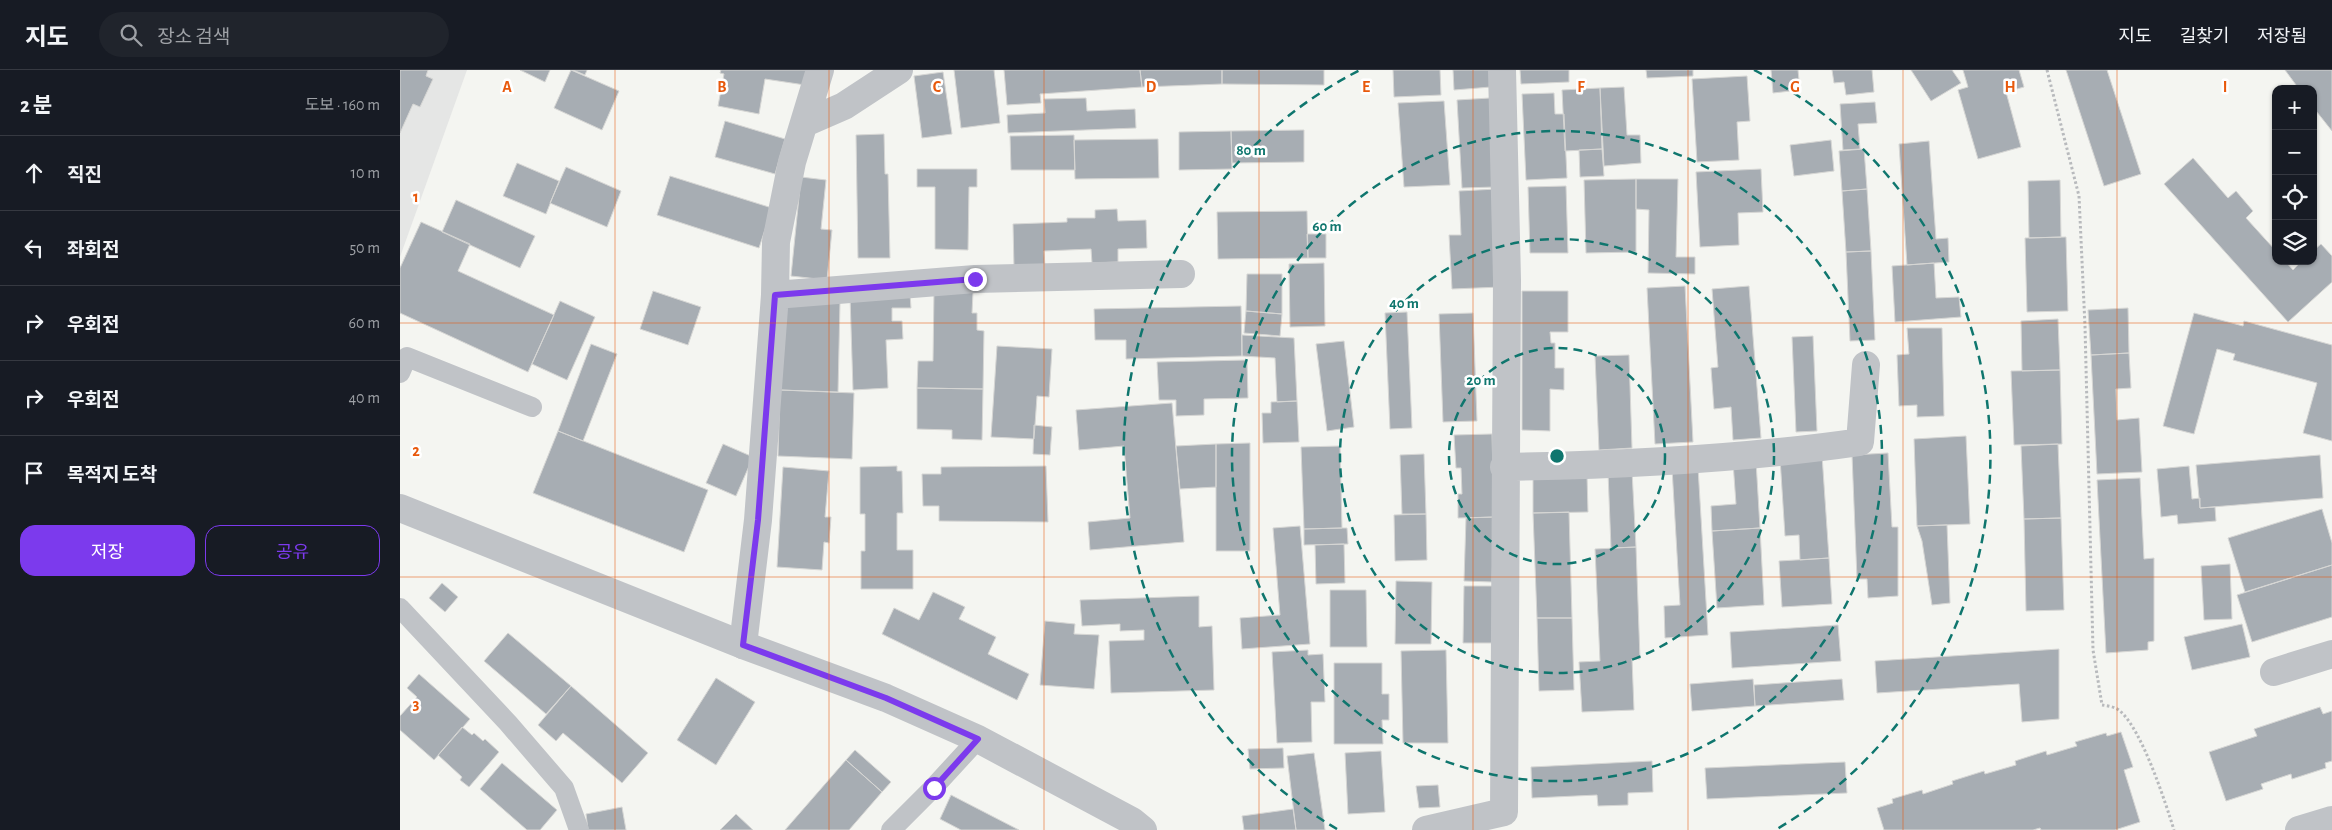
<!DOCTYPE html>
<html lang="ko">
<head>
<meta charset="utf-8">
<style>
  :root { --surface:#171b24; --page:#20242c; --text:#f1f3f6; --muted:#9ea1a6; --line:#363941; --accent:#7c3aed }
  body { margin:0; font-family:"Alegreya Sans","Noto Sans KR",sans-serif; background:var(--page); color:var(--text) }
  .controls { position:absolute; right:15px; top:15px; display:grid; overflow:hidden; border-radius:10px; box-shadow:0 1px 4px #0004 }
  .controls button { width:45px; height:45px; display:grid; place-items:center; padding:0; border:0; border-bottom:1px solid var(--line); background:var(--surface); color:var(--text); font:25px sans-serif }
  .stop { position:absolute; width:15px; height:15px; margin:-11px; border:4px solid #7c3aed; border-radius:50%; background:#fff }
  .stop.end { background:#7c3aed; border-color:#fff; box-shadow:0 1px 5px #0008 }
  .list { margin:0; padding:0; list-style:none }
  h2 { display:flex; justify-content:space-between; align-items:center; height:65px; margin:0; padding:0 20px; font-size:21px }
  h2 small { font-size:16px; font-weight:400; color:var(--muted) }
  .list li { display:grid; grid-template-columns:32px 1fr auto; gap:15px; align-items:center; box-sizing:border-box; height:75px; padding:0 20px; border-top:1px solid var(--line) }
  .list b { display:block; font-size:19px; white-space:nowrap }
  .list em { font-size:16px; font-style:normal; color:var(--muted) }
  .actions { display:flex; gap:10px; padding:15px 20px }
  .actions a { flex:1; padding:11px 0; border:1px solid var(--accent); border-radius:15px; text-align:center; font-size:18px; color:var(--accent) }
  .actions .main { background:var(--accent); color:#fff }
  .icon { flex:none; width:28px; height:28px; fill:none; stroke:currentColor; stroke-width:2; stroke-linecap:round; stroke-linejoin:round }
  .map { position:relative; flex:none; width:1932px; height:760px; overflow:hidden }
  header { display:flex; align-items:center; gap:30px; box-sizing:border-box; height:70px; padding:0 25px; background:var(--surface); border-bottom:1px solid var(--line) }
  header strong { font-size:24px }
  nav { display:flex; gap:28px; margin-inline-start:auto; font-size:18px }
  .search { width:350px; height:45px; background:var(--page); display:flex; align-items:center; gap:12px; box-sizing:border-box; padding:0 18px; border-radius:28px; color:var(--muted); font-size:19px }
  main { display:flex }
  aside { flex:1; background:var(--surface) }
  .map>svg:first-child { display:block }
</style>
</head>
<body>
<header>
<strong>지도</strong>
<div class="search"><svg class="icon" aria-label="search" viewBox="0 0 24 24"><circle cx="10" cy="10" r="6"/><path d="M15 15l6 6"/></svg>장소 검색</div>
<nav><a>지도</a><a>길찾기</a><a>저장됨</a></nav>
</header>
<main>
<aside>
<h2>2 분<small>도보 · 160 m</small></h2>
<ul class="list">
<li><svg class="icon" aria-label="ahead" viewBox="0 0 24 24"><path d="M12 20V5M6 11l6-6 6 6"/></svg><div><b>직진</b></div><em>10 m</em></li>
<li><svg class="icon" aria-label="left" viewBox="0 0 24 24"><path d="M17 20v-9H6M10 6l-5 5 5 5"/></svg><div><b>좌회전</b></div><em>50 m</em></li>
<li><svg class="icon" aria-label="right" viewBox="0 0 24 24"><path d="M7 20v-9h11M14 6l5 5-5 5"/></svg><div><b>우회전</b></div><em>60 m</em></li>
<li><svg class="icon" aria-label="right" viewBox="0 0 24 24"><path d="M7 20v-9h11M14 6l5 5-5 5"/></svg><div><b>우회전</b></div><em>40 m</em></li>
<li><svg class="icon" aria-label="arrive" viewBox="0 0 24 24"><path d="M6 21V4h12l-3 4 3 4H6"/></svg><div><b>목적지 도착</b></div></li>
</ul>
<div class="actions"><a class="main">저장</a><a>공유</a></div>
</aside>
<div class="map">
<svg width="1932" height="760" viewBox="0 0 1932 760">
  <rect width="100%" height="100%" fill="#f4f5f1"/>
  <path fill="#e5e6e5" d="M0,0H67L0,187Z"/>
  <path fill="#a7adb3" stroke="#d6d6d4" d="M0,0H28L26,6L33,9L20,37L13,34L0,63Z
    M120,0H150L145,12Z
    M171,0L219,21L202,60L154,38Z
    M173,0H187L185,5Z
    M321,0H407L405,15L365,9L359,44L318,36L324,4L320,3Z
    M554,0H594L600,53L561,58Z
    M604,0H740L742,17L640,24L641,33L607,35Z
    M740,0H822V14L742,17Z
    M822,0H924V15L822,14Z
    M993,0H1040L1041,25L994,27Z
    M1053,0H1089L1091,17L1054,20Z
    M1120,0H1169V12L1121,14Z
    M1246,0H1293V6L1247,8Z
    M1371,0H1398L1400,20L1373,23Z
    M1432,0H1472L1474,22L1446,25L1444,12L1434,13Z
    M1511,0H1552L1561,13L1531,31Z
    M1563,0H1619L1624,17L1606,22L1621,77L1578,89L1558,20L1568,17Z
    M1666,0H1707L1741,104L1704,116Z
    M1885,0H1932V61L1913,37V19H1899Z
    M543,2L552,64L522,68L514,6Z
    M1347,6L1350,51L1337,52L1339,90L1297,92L1292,9Z
    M1224,17L1227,65H1240L1241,93L1204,96L1200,18Z
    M1200,18L1202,79L1165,81L1162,20Z
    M1154,23L1155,44H1164L1167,108L1126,110L1122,24Z
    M686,28L687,41L735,39L736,58L608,63L607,45L645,43L644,29Z
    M1090,28L1095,117L1062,118L1057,30Z
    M1044,31L1050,115L1004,117L998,33Z
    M1475,32L1477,53L1458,54L1460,79L1443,80L1440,34Z
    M325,51L385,69L375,104L315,87Z
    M904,60V92L832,93L831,61Z
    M831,61L832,99L779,100V62Z
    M484,64L485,104H488L490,188H458L456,65Z
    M674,65L675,100H611L610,66Z
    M758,69L759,108L675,109L674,70Z
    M1431,70L1434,101L1394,106L1390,75Z
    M1529,71L1536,169L1548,168L1549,192L1507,195L1499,74Z
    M1202,79L1204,106L1180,107L1179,80Z
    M1464,79L1467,119L1442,121L1439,81Z
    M1793,88L1828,128L1836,121L1853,141L1846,148L1876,181V191H1885L1893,200L1902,191H1913V181L1921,174L1932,186V212L1888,252L1764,114Z
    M117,93L159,111L146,144L103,126Z
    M166,97L221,121L207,157L150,133Z
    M517,99H577V117H569L568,180L535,179V117H517Z
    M1361,99L1363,142L1338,143L1339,175L1300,177L1296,102Z
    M270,106L372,138L359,178L257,145Z
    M401,107L426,110L421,159L432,160L427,210L391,206Z
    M1236,109V182L1186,183L1184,110Z
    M1236,109H1278L1276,187H1295V204L1248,203L1249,140L1236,139Z
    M1660,110L1661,167L1629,168L1628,111Z
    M1166,116L1168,183H1130L1128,117Z
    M1097,119L1101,217L1052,219L1049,165H1061L1059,121Z
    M1467,119L1471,181L1446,182L1442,121Z
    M56,130L135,166L120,198L42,162Z
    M717,139L718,151L746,150L747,178L718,179V192L692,193L691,179L644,181L645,197L614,198L613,154L667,152V148H695V140Z
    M907,141L908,188L818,189L817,142Z
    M21,152L70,174L58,201L154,245L128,302L0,243V198Z
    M907,164H926V188H908Z
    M1666,167L1668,241L1627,242L1625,168Z
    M1471,181L1475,270L1450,271L1446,182Z
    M924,193L925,256L890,257L889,194Z
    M1534,193L1536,228L1559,227L1561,247L1495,252L1492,196Z
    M847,204H882V244L846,241Z
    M1285,216L1293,372L1255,374L1247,218Z
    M1349,216L1361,368L1333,370L1331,337L1314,339L1311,298L1318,297L1312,219Z
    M253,221L301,237L288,275L240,259Z
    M534,221L573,222L572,243H577V260L584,261L583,319L517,318L518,291H533Z
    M1122,221H1168V262H1150L1151,273H1155V298H1164V320L1150,319V361L1122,360Z
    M510,224L511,238H492V251H502L503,269L486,270L488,318L453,320L450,226Z
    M160,231L195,247L167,310L132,294Z
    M383,231L440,232L438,322L380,320Z
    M841,236L842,286L726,289V270H695L694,239Z
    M1728,238L1729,283L1691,285L1688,240Z
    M846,241L882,244L880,266L844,263Z
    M1007,242L1012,358L990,359L985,243Z
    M1073,243L1077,351L1043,352L1039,244Z
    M1794,243L1843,256L1844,251L1932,275V371L1903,363L1917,313L1833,290L1835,284L1817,279L1794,364L1763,356Z
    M1658,249L1660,300L1622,301L1621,251Z
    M1507,258H1542L1544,346L1517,347V335L1499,336L1497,285L1509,284Z
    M842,265L894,268L897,331L877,332L875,288L842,286Z
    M1413,266L1417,361L1396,362L1392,267Z
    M944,271L954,357L927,361L916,274Z
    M191,274L217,284L183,371L158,361Z
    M597,276L652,279L649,327L637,326L634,369L591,367Z
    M1729,283L1731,318L1716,319L1717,350L1739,348L1742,402L1697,404L1691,285Z
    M1229,285L1232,378L1199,380L1195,286Z
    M847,290L848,328L804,329V345L776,346V330H759L757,292Z
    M1660,300L1662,374L1614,375L1611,301Z
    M517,318L583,319L582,370L552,369V360L517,359Z
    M380,320L454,323L452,389L378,386Z
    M897,331L899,372L863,373L862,343H871V332Z
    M772,333L784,472L690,480L688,452L730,448L724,376L679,380L676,340Z
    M634,355L652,357L650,385L633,384Z
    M158,361L308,420L284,482L133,423Z
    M1092,364L1094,447L1058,448V424H1062L1061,398H1056L1054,365Z
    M1566,366L1570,454L1517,456L1514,369Z
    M850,373V481H816V374Z
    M323,374L353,387L336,426L306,413Z
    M816,374V417L780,419L776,376Z
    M1658,374L1661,448L1624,449L1621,376Z
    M940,376L942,458L904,459L901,377Z
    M1488,383L1492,457H1498V526L1468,528L1467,509H1457L1452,385Z
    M1024,384L1026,444H1002L1000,385Z
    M1422,385L1429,488L1400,490L1399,465L1385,466L1380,388Z
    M1920,385L1923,428L1800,438L1796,395Z
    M1356,391L1360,458L1312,461L1311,436L1336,434L1333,392Z
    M497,396V401H502L503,443H497V480H513V519H461V481H465V444H460V397Z
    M646,396L648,452L539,451V436H523L522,404H541V397Z
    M1789,396L1792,429L1800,428V438L1815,437L1816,451L1778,454L1777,445L1761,447L1757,399Z
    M383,397L429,401L425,447H431L429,473L424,472L422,500L377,497Z
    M1298,397L1308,565L1265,568L1264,536L1280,535L1272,398Z
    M1232,401L1236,477L1211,478L1208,402Z
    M1187,405L1188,442L1133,443V406Z
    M1740,408L1744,489L1754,488V571L1748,572V580L1706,583L1697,410Z
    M1922,439L1932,473V495L1845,522L1828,468Z
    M1169,442L1172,548H1137L1133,443Z
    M1026,444L1027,490L995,491L994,445Z
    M1094,447L1092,512L1064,511L1066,448Z
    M1661,448L1664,540L1626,541L1624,449Z
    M1547,455L1550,533L1532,535L1522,471L1517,456Z
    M900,456L910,574L842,579L840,548L880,545L873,458Z
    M942,458H947L948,474L904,475V459Z
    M1360,458L1364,535L1317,538L1312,461Z
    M944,474L945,513L916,514L915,475Z
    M1236,477L1240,589H1232L1234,640L1182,642L1179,592L1200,591L1195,479Z
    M1429,488L1432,534L1382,537L1379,491Z
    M1830,494L1832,549L1804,550L1801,496Z
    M1932,495V547L1852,572L1837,525Z
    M996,511L1032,512L1031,574H995Z
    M42,513L58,527L45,542L29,528Z
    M1064,516H1093L1092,573H1063Z
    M930,520H966L967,577H930Z
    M533,522L565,537L559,549L596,567L588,584L629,604L617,630L482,564L494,538L519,550Z
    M799,526V557L812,556L814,620L711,623L709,571L744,570V560L720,561V554L682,556L680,530Z
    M1137,548H1172L1174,620L1139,621Z
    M645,551L675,554L674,564L699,565L694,619L640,615Z
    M1842,554L1850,587L1792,600L1784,567Z
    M1438,555L1441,591L1332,598L1330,562Z
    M108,563L171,616L146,644L84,591Z
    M1659,579V649L1622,652L1619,614L1477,623L1475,591Z
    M908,580V585L923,584L925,632H911L912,672L877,673L872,582Z
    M1046,580L1048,673H1003L1001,581Z
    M934,593H982V624H989V650H982L983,674H934Z
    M19,604L70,649L34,690L0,660V646L17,627L7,618Z
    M316,608L355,632L316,695L277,670Z
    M1353,609L1355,636L1292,641L1290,614Z
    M1442,609L1444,630L1355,636L1354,615Z
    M171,616L248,683L222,713L163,663L156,671L138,655Z
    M1920,637L1923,644L1932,641V691L1925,693L1926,698L1892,709L1891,704L1861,714L1863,719L1826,731L1809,682L1857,666L1854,659Z
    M62,657L72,665L74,663L83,671L85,669L99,682L69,717L60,710L62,707L38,685Z
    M1721,662L1733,697L1724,700L1740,752L1715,760H1641L1640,758L1633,760H1484L1477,738L1493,733L1492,729L1522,720L1523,724L1553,714L1552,711L1584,701L1585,704L1616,695L1615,691L1646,681L1647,685L1677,676L1675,672L1706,663L1707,666Z
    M883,678L884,698L850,699L848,679Z
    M455,680L491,712L482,722L446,690Z
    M981,681L985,742L948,744L945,683Z
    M914,683L925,760H896L887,686Z
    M446,690L482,722L449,760H385Z
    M1252,691L1253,722L1228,723V735L1198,736L1197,725L1132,728L1131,697Z
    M1445,692L1447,723L1307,729L1305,698Z
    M102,693L157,740L140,760H127L80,719Z
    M1038,715L1040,737L1019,738L1016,716Z
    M551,725L619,760H561L540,749Z
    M222,737L226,760H188L186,744Z
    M893,739L896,760H844L842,746Z
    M336,744L353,760H320Z"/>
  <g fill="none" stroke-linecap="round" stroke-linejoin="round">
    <path stroke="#b8babd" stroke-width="3" stroke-dasharray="2.5 2.5" stroke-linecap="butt" d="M1647,0L1679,126L1685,256L1693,580L1702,635C1708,636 1716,637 1720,641C1742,660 1765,731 1774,760"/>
    <path stroke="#c0c3c7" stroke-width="20" d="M0,303L7,287L132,337
      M0,538L108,653L164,718L179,760
      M491,760L533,718L578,669"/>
    <path stroke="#c0c3c7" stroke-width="28" d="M405,53L444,36L499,0
      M375,225L575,209L781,204
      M1104,397C1223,395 1343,389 1460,372L1466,295
      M343,575L358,450L375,225L376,172L392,92L420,0
      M1874,602L1932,584
      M1026,760L1104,742L1107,210L1102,0"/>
    <path stroke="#c0c3c7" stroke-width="28" d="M0,438L343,575L486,628L578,669L732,751L743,760
      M1899,760L1932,750"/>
  </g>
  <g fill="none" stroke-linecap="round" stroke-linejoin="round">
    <path stroke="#7c3aed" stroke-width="6" d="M534,718L578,669L486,628L343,575L358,450L375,225L575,209"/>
  </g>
  <path fill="none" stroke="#e8590c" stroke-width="1" stroke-opacity="0.55" d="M215,0V760M429,0V760M644,0V760M859,0V760M1073,0V760M1288,0V760M1503,0V760M1717,0V760M0,253H1932M0,507H1932"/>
  <g fill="none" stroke="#0f766e" stroke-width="2.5" stroke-dasharray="9 6">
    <circle cx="1157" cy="386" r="108"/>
    <circle cx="1157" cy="386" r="217"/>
    <circle cx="1157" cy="386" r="325"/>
    <path d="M937 759A433 433 0 0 1 960 0M1354 0A433 433 0 0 1 1377 759"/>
  </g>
  <g font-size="16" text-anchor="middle" font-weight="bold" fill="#e8590c" stroke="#fff" stroke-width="5" stroke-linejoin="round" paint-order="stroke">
    <text x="107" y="22">A</text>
    <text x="322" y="22">B</text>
    <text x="537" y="22">C</text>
    <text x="751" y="22">D</text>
    <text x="966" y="22">E</text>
    <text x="1181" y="22">F</text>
    <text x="1395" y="22">G</text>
    <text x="1610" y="22">H</text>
    <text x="1825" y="22">I</text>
    <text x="16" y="132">1</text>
    <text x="16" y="386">2</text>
    <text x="16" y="639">3</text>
  </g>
  <circle cx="1157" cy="386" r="8" fill="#0f766e" stroke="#fff" stroke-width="2.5"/>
  <g font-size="15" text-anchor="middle" font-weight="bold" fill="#0f766e" stroke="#fff" stroke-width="5" stroke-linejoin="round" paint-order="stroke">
    <text x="851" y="85">80 m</text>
    <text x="927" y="161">60 m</text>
    <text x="1004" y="238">40 m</text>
    <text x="1081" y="315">20 m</text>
  </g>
</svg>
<div class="controls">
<button>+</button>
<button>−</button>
<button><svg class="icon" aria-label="locate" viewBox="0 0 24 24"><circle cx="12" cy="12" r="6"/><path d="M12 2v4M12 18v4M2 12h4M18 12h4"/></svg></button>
<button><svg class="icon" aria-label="layers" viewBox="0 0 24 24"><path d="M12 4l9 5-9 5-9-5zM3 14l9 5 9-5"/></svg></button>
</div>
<div class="stop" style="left:534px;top:718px"></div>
<div class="stop end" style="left:575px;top:209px"></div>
</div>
</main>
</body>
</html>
